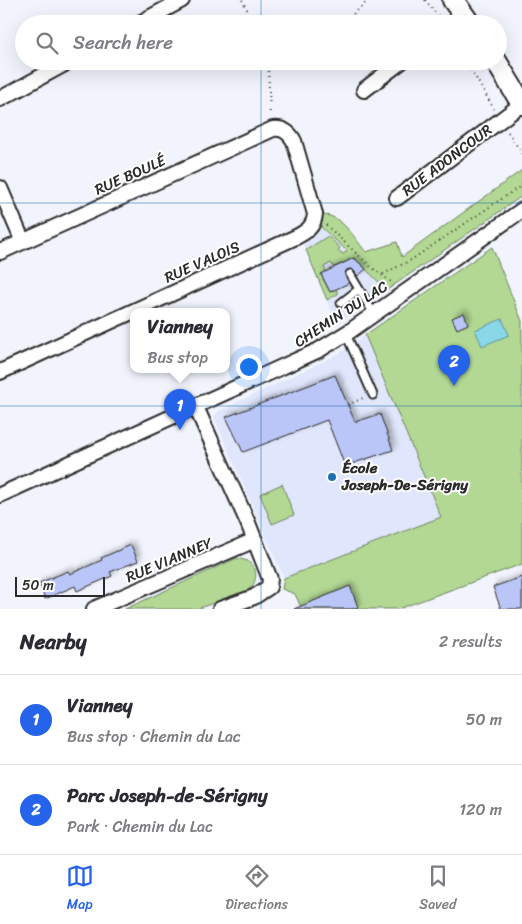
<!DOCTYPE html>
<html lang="en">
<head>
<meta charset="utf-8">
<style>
  :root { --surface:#fff; --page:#f7f7f7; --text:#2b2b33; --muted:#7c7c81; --line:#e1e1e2; --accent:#2563eb }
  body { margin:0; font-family:Sriracha,sans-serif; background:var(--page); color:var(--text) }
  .scale { position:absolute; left:15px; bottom:12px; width:90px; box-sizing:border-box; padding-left:5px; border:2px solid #2b2b2b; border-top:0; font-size:14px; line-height:18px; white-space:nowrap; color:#2b2b2b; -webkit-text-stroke:4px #fff; paint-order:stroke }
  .you { position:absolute; left:248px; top:366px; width:18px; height:18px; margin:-12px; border:4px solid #fff; border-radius:50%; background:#1a73e8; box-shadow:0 0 0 8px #1a73e833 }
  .badge { display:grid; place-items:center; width:32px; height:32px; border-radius:50%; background:var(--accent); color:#fff; font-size:16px; font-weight:700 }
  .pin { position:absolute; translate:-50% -41px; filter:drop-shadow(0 1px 2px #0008) }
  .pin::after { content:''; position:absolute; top:26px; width:18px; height:15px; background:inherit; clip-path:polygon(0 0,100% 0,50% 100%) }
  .popup { position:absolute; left:130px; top:308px; width:100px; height:65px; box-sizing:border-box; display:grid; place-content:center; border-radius:10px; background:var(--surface); filter:drop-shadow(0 1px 4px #0005); font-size:16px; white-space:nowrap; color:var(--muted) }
  .popup b { font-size:19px; color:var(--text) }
  .popup::after { content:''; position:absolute; left:50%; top:100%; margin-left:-10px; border:10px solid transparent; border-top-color:var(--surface) }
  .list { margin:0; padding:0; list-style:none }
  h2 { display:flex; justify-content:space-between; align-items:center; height:65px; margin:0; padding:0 20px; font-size:21px }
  h2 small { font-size:16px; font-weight:400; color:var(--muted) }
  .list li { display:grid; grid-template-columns:32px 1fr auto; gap:15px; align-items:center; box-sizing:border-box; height:90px; padding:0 20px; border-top:1px solid var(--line) }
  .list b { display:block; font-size:19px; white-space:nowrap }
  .list p { margin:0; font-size:16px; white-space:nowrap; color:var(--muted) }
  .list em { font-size:16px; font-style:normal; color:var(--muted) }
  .icon { flex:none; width:28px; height:28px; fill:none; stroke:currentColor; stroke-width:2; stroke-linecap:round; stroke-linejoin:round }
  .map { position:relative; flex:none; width:522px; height:609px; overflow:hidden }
  .search { position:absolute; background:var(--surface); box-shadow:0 5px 20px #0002; left:15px; right:15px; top:15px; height:55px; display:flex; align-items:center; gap:12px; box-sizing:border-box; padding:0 18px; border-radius:28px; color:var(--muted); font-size:19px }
  .sheet { height:245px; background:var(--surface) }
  nav { display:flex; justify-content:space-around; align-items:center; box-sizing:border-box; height:70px; border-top:1px solid var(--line); background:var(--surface); font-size:14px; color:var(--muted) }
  nav a { display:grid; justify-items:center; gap:2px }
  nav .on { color:var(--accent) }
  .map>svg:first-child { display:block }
</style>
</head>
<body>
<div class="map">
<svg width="522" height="609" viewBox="0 0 522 609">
  <defs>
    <filter id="shadow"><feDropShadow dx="3.5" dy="-3.5" stdDeviation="2.5" flood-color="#0004"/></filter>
  </defs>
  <rect width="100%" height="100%" fill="#f1f4fd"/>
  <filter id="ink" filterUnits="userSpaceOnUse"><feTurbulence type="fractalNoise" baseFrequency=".02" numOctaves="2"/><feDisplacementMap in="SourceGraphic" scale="10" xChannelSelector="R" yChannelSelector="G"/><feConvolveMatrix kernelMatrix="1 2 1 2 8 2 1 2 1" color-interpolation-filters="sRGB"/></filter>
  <g filter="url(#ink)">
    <path fill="#e0e6fb" d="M320,226L387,290L337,324L302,241L311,236Z
      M365,335L442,517L284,578L214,417L219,411L324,361L340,353Z"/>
    <path fill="#b2d893" stroke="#6e825f" d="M522,170V196L387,290L354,258L334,267L331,263L324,267L326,272L321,275L330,292L336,289L338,294L327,300L306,250L328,236L340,248L338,250L343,254L347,251L320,226L323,215C342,215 355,239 366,252L397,242L402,257Z
      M492,247L522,321V564L398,609H302L295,594L282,589L284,578L441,517L365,335Z
      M282,484L294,515L272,524L260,494Z
      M237,558L248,561L255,569C257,578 255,586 246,591L197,609H125Z"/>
    <path fill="#89d7e8" stroke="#63929c" d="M502,319L509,335L482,346L475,330Z"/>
    <path fill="#bac6f7" stroke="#2b2b2b" filter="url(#shadow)" d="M354,258L366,269L358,276L353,270H347L345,275L349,283L330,292L321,274Z
      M464,313L468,324L457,329L452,318Z
      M335,375L355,422L380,414L393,450L345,466L327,420L243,452L226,417Z
      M131,545L138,561L110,572L112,576L77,591L75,586L45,599L39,583L68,571L70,574L102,560L101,558Z
      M522,577V609H501L493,587Z
      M350,586L358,607L352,609H294Z"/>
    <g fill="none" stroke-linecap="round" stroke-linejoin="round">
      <g stroke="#2b2b2b" stroke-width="11">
        <path id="lane" d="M350,274L374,314
          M341,303L359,289
          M346,334L373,395"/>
      </g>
      <g stroke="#2b2b2b" stroke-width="18">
        <path id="street" d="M138,24L182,0
          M451,24L464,14
          M364,90L402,61
          M0,99L70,61
          M0,188L23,242
          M397,198L522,104
          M0,252L273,129C283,128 289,132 294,141L315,214C314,227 306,232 296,237L0,372
          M196,407L248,523L270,579L269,587L254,597L220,609
          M0,495L319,350L350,331L522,210
          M94,609L255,540"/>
      </g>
      <g stroke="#2b2b2b" stroke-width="24">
        <path id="secondary" d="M453,0L470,24
          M496,61L522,104"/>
      </g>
      <path stroke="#2b2b2b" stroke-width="2" stroke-dasharray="1 4" stroke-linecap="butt" d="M242,0L255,24
        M425,0L440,18
        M342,24L369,0
        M268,61L270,116
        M466,61L494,109
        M508,132L522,154
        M326,225L371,267L394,284
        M383,274L411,260L522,185
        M348,405L363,398"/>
      <use href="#lane" stroke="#fff" stroke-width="7"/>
      <use href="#street" stroke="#fff" stroke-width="14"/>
      <use href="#secondary" stroke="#fff" stroke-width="20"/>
    </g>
  </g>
  <path fill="none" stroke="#1f6fb2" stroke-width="1" stroke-opacity="0.55" d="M261,0V24M261,61V609M0,203H522M0,406H522"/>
  <circle fill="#1f6fb2" stroke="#fff" stroke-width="2" cx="332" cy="477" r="5"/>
  <g text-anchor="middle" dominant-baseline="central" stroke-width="4" stroke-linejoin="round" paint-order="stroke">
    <g font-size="15" fill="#2b2b2b" stroke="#fff">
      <text transform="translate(447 160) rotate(-37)">RUE ADONCOUR</text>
      <text transform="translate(130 175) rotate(-24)">RUE BOULÉ</text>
      <text transform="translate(202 262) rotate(-24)">RUE VALOIS</text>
      <text transform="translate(341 314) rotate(-33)">CHEMIN DU LAC</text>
      <text transform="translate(169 560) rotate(-23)">RUE VIANNEY</text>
    </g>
    <g font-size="15" font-weight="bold" fill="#2b2b2b" stroke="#fff" text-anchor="start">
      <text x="342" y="468">École<tspan x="342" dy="17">Joseph-De-Sérigny</tspan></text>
    </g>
  </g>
</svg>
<div class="scale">50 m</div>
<div class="you"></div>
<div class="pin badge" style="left:180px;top:430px">1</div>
<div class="popup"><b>Vianney</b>Bus stop</div>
<div class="pin badge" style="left:454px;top:386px">2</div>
<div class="search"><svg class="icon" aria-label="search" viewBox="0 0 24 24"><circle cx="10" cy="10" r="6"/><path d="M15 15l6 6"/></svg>Search here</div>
</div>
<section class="sheet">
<h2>Nearby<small>2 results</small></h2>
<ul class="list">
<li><span class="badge">1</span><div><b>Vianney</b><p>Bus stop · Chemin du Lac</p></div><em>50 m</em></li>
<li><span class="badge">2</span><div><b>Parc Joseph-de-Sérigny</b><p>Park · Chemin du Lac</p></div><em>120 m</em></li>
</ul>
</section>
<nav>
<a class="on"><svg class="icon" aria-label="map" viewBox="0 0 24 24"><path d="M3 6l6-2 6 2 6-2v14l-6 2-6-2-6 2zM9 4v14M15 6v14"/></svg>Map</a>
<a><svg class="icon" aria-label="directions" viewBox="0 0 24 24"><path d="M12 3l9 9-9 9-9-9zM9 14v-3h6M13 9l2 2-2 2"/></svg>Directions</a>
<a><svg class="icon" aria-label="saved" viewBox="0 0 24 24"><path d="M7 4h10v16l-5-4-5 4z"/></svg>Saved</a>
</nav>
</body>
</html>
